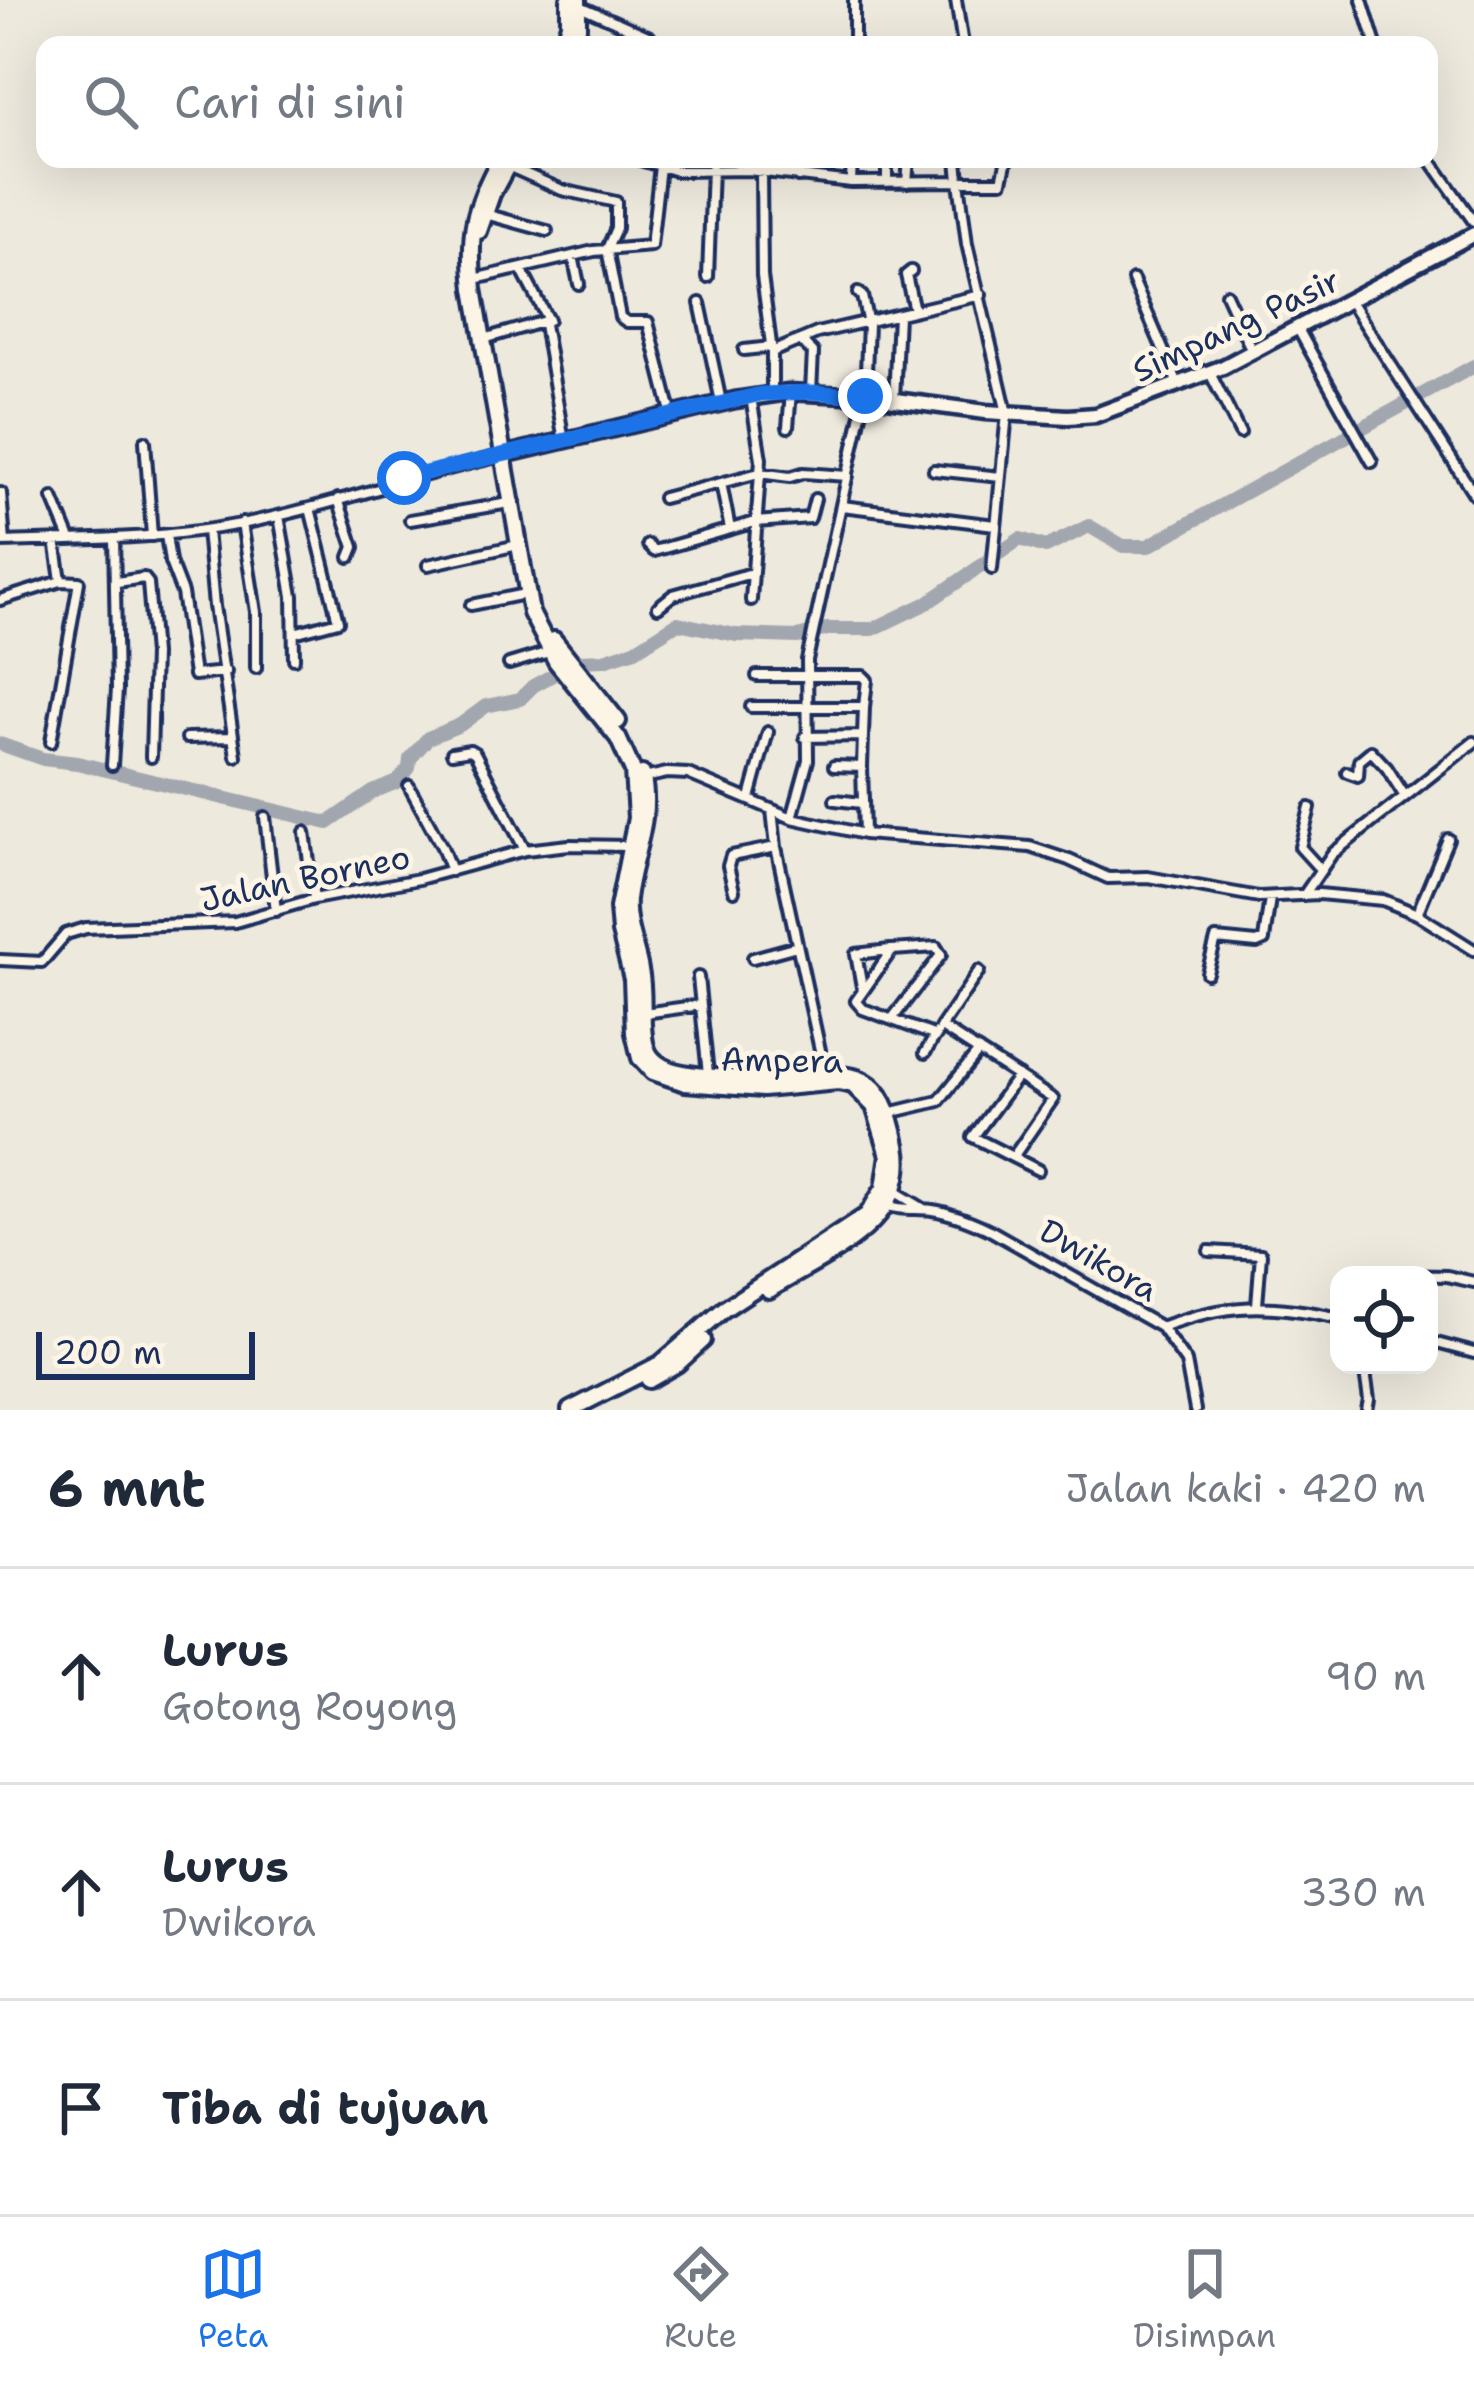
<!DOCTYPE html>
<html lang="id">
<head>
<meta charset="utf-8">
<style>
  :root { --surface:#fff; --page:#f2f2f3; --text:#1f2937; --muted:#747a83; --line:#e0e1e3; --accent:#1a73e8 }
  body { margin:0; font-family:"Shantell Sans",sans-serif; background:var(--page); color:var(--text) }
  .controls { position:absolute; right:36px; bottom:36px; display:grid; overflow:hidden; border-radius:24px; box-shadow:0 12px 48px #0002 }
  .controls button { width:108px; height:108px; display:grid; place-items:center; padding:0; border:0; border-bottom:3px solid var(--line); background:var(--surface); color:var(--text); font:60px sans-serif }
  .scale { position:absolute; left:36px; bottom:30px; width:219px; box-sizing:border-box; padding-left:12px; border:6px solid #1b2f5e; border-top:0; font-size:33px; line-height:42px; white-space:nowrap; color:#1b2f5e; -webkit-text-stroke:9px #fcf5e5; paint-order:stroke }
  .stop { position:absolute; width:36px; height:36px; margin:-27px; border:9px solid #1a73e8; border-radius:50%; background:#fff }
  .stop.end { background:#1a73e8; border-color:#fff; box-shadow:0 3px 12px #0008 }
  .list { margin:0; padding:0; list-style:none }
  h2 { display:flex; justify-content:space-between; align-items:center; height:156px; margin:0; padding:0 48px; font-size:51px }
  h2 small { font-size:39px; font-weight:400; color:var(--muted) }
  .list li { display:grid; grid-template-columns:78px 1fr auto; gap:36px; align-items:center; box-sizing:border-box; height:216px; padding:0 48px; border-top:3px solid var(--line) }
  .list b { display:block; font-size:45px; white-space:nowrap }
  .list p { margin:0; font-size:39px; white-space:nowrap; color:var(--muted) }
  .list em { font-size:39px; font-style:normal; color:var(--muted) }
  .icon { flex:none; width:66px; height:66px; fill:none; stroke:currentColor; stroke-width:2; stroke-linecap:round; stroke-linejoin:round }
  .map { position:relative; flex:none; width:1474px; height:1410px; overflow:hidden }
  .search { position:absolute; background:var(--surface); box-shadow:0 12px 48px #0002; left:36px; right:36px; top:36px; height:132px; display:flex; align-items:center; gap:30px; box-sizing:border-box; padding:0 42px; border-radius:24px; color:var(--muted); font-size:45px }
  .sheet { height:804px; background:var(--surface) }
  nav { display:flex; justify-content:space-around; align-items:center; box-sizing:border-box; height:168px; border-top:3px solid var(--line); background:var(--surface); font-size:33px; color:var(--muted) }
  nav a { display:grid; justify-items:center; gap:6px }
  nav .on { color:var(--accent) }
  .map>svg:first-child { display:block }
</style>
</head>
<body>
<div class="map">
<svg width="1474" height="1410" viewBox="0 0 1474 1410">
  <rect width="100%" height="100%" fill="#eee9dd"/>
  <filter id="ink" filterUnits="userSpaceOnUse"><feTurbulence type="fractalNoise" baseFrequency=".00833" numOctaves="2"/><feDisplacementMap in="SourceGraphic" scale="24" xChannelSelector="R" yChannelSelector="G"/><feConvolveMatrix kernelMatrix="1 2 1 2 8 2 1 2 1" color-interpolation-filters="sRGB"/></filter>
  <g filter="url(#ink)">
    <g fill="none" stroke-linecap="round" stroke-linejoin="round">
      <path stroke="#a2a7af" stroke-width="14" d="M0,744L43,759L77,763L328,823L373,792L397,782L409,768L410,759L428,738L460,725L486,706L520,699L533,686L578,661L604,660L635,650L678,623L736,635L798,637L827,629H873L927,603L1020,539L1046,547L1089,526L1123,546H1148L1474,366"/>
      <g stroke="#1b2f5e" stroke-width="16">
        <path id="street" d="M854,0V45
          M956,0L963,45
          M1362,0L1376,45
          M580,6L650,37
          M1429,158L1474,222
          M637,159L677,171L748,170L851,182L959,181L967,244L1007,413L992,569
          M887,159V182
          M957,159L959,181H1002L1007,159
          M508,166L562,190L616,202V228L607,249L620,317L627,322H648L672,416
          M761,174L762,276L772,352V393
          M798,177L801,159
          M851,182L852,159
          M907,182L909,159
          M485,214L547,231
          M573,256L579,284
          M911,271L906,275L914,310
          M708,277L712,168
          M475,279L594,251L651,246L660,166
          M1133,280L1178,384
          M1226,294L1252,351
          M1350,301L1474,494
          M700,303L721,402
          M544,324L564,441
          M1298,329L1372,462
          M484,339L548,320L522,271
          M800,340L813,352L811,391
          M744,350L771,347
          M772,352L817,333L981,295
          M1210,373L1240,433
          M751,397L761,459L751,600
          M894,399L898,315
          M788,427L791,392
          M145,441L152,536
          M934,470L1001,477
          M721,483L730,529
          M1,493L5,542
          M53,498L70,539
          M663,498L759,473L790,477L803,473L848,476
          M338,499L354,547L350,557
          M842,506L995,525
          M279,516L293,596L294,659
          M410,520L515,502
          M242,523L256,612V668
          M207,530L214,606L236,756
          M166,535L170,562L182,593L194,675L226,672
          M55,540L61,580
          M0,542C80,540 162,539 241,524C329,507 414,475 502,456
          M648,545L654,551L755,522L810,518L815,499
          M428,565L518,545
          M117,582L144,578L148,583L154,654L151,757
          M0,600L61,581L79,582L51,742
          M471,605L525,594
          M658,607L673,595L752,573
          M294,633L338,621L310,508
          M509,664L549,652
          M751,707H864L867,680L863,676H757
          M805,737L863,736L864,707
          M187,738L232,737
          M452,753L470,750L475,753L525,850
          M112,765L117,689L114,538
          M834,766L862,767L863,736
          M862,767L864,834
          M1347,772L1358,776L1359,761L1371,751L1387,768L1404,795
          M644,778L667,773L688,774L792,818L864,834L1030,847L1069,860L1108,878L1148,877L1259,897L1319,894L1383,900L1417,914L1474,950
          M409,786L442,847L451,871
          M750,798L768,732
          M835,800L862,803
          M1310,808L1300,847L1319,868
          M772,810L776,847L820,1050
          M265,817L276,911
          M792,818L808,760L807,660L865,396L868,324L862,296L858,293
          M305,832L314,899
          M734,891L728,866L731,856L776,847
          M1304,895L1332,854L1474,742
          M1417,914L1448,839
          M753,958L797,946
          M0,960L42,962L66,934L86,928L235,922L314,899L419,879L525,850L569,845L630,846
          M979,971L941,1027L1053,1099L1013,1157
          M1207,973L1216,939L1257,943L1264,940L1270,898
          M698,977L708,1074
          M862,987L856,954L890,950
          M644,1013L701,1005
          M892,1019L941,955L936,947L892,950L856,1001L863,1009L936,1036
          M925,1053L937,1033
          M1018,1076L973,1137L1038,1170
          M889,1113L939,1101L979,1051
          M894,1191L924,1209
          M884,1204C900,1211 915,1208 932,1210C952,1213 969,1220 988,1229L1161,1327L1186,1362L1195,1410
          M1209,1251L1261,1254L1257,1305
          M1391,1275L1447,1276L1474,1282
          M1161,1327C1228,1302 1270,1303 1339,1318
          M1429,1341L1474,1353
          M1364,1365L1369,1400L1367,1410"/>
      </g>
      <g stroke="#1b2f5e" stroke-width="21">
        <path id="secondary" d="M503,455L735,400L788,392L865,396L986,412L1068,417L1096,415L1223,367L1474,234"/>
      </g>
      <g stroke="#1b2f5e" stroke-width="22">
        <path id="primary" d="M562,45L569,24V0
          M573,45L578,27V0
          M500,159C473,208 468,233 474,289L531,613L556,661L618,738L633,771L636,818L618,908L620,932L632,979L634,1033L640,1058L653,1072L685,1083L763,1089L838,1082L853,1085L874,1106L889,1155L884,1188L867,1215L724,1309L660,1364L570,1410
          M479,231L492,194L511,159
          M554,640L618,721
          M642,774C653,819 632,855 627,899C625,923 636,947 640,970C644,988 642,1007 643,1025C644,1036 644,1050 653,1059C665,1072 687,1074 704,1076C728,1078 753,1081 777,1079C846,1075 881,1058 897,1145C912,1223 823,1256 769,1290
          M649,1380L677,1364L703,1340"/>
      </g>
      <use href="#street" stroke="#fcf5e5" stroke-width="8"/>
      <use href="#secondary" stroke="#fcf5e5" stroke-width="12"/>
      <use href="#primary" stroke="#fcf5e5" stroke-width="14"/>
    </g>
  </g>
  <g fill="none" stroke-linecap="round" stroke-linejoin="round" filter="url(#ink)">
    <path stroke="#1a73e8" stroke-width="15" d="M404,478L761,394L811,392L865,396"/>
  </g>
  <g text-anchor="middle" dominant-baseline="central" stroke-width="10" stroke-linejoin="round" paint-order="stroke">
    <g font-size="33" fill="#1b2f5e" stroke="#fcf5e5">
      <text transform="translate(1236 325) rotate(-25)">Simpang Pasir</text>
      <text transform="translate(305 878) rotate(-12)">Jalan Borneo</text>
      <text transform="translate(782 1060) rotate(1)">Ampera</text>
      <text transform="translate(1099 1260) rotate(30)">Dwikora</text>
    </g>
  </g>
</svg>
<div class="controls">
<button><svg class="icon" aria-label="locate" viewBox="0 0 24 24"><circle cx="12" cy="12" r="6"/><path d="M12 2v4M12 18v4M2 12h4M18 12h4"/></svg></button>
</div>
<div class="scale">200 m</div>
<div class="stop" style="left:404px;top:478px"></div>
<div class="stop end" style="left:865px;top:396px"></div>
<div class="search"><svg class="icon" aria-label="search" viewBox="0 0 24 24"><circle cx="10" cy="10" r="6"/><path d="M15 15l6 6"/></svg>Cari di sini</div>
</div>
<section class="sheet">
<h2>6 mnt<small>Jalan kaki · 420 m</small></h2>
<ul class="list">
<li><svg class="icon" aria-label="ahead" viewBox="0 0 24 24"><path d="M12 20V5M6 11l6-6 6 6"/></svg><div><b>Lurus</b><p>Gotong Royong</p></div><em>90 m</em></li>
<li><svg class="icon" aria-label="ahead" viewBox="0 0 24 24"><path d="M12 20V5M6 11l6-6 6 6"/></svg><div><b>Lurus</b><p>Dwikora</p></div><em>330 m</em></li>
<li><svg class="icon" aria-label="arrive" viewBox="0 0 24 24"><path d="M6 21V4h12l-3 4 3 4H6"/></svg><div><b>Tiba di tujuan</b></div></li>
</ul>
</section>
<nav>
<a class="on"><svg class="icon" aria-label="map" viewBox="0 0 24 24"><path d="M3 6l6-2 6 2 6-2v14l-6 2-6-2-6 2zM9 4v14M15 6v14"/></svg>Peta</a>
<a><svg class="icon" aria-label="directions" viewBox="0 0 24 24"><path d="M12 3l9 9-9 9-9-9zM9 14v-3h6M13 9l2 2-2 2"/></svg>Rute</a>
<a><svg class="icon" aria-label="saved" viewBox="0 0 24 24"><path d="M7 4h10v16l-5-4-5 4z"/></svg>Disimpan</a>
</nav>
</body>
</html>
